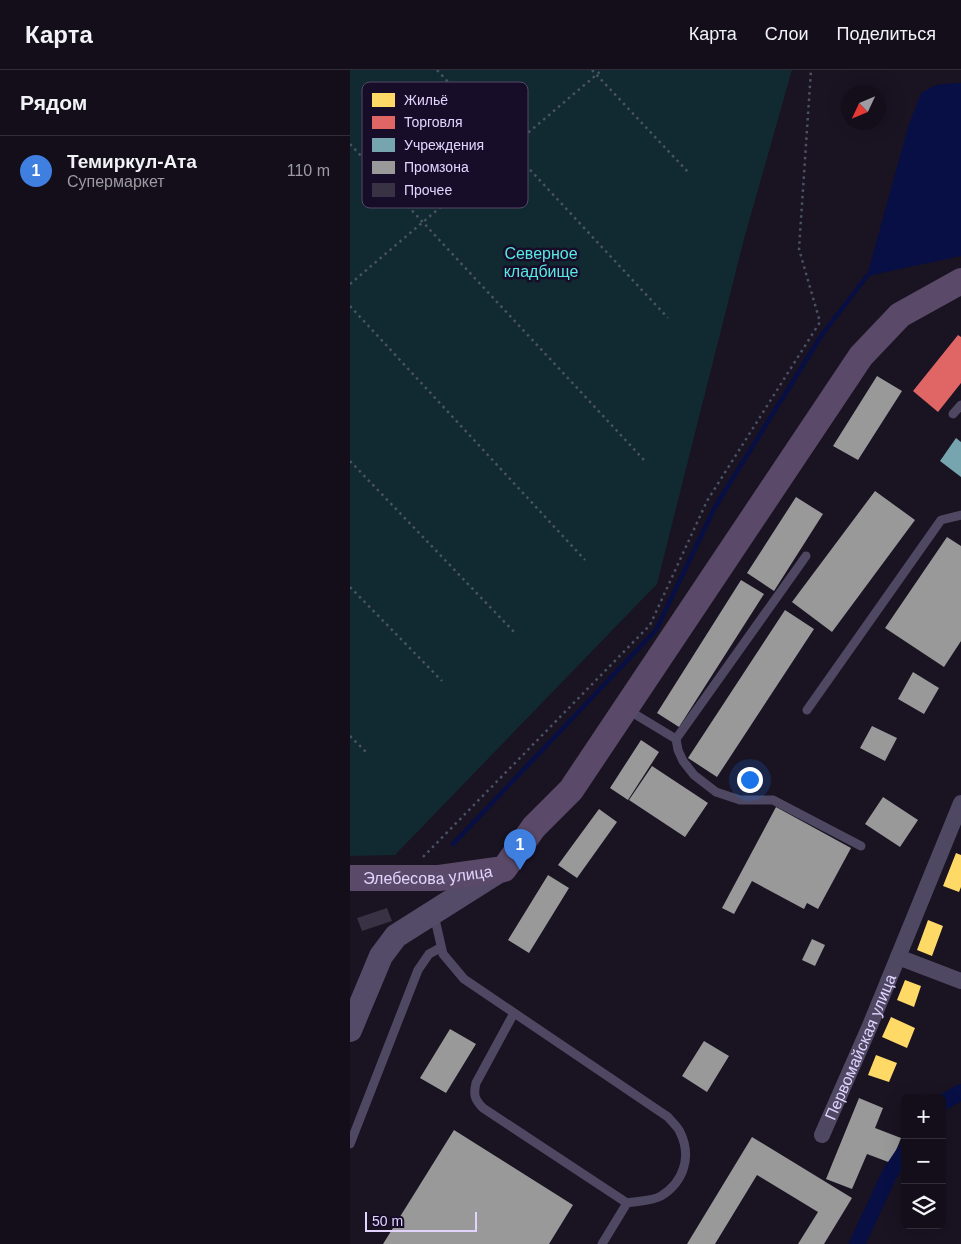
<!DOCTYPE html>
<html lang="ru">
<head>
<meta charset="utf-8">
<style>
  :root { --surface:#130e1a; --page:#1c1723; --text:#f1f3f6; --muted:#9d9ca2; --line:#322e39; --accent:#db2777 }
  body { margin:0; font-family:Arial,sans-serif; background:var(--page); color:var(--text) }
  .controls { position:absolute; right:15px; bottom:15px; display:grid; overflow:hidden; border-radius:8px; box-shadow:0 5px 20px #0002 }
  .controls button { width:45px; height:45px; display:grid; place-items:center; padding:0; border:0; border-bottom:1px solid var(--line); background:var(--surface); color:var(--text); font:25px sans-serif }
  .compass { position:absolute; left:491px; top:15px; width:45px; height:45px; border-radius:50%; background:var(--surface); box-shadow:0 5px 20px #0002; rotate:226deg }
  .scale { position:absolute; left:15px; bottom:12px; width:112px; box-sizing:border-box; padding-left:5px; border:2px solid #e2d4ff; border-top:0; font-size:14px; line-height:18px; white-space:nowrap; color:#e2d4ff; -webkit-text-stroke:4px #180d28; paint-order:stroke }
  .you { position:absolute; left:399px; top:709px; width:18px; height:18px; margin:-12px; border:4px solid #fff; border-radius:50%; background:#1a73e8; box-shadow:0 0 0 8px #1a73e833 }
  .badge { display:grid; place-items:center; width:32px; height:32px; border-radius:50%; background:var(--accent); color:#fff; font-size:16px; font-weight:700 }
  .pin { position:absolute; translate:-50% -41px; filter:drop-shadow(0 1px 2px #0008) }
  .pin::after { content:''; position:absolute; top:26px; width:18px; height:15px; background:inherit; clip-path:polygon(0 0,100% 0,50% 100%) }
  .list { margin:0; padding:0; list-style:none }
  h2 { display:flex; justify-content:space-between; align-items:center; height:65px; margin:0; padding:0 20px; font-size:21px }
  h2 small { font-size:16px; font-weight:400; color:var(--muted) }
  .list li { display:grid; grid-template-columns:32px 1fr auto; gap:15px; align-items:center; box-sizing:border-box; height:70px; padding:0 20px; border-top:1px solid var(--line) }
  .list b { display:block; font-size:19px; white-space:nowrap }
  .list p { margin:0; font-size:16px; white-space:nowrap; color:var(--muted) }
  .list em { font-size:16px; font-style:normal; color:var(--muted) }
  .icon { flex:none; width:28px; height:28px; fill:none; stroke:currentColor; stroke-width:2; stroke-linecap:round; stroke-linejoin:round }
  .map { position:relative; flex:none; width:611px; height:1174px; overflow:hidden }
  header { display:flex; align-items:center; gap:30px; box-sizing:border-box; height:70px; padding:0 25px; background:var(--surface); border-bottom:1px solid var(--line) }
  header strong { font-size:24px }
  nav { display:flex; gap:28px; margin-inline-start:auto; font-size:18px }
  main { display:flex }
  aside { flex:1; background:var(--surface) }
  .map>svg:first-child { display:block }
</style>
</head>
<body>
<header>
<strong>Карта</strong>
<nav><a>Карта</a><a>Слои</a><a>Поделиться</a></nav>
</header>
<main>
<aside>
<h2>Рядом<small></small></h2>
<ul class="list">
<li><span class="badge" style="background:#3f7fe0">1</span><div><b>Темиркул-Ата</b><p>Супермаркет</p></div><em>110 m</em></li>
</ul>
</aside>
<div class="map">
<svg width="611" height="1174" viewBox="0 0 611 1174">
  <rect width="100%" height="100%" fill="#191322"/>
  <path fill="#112930" d="M0,0H442L394,169L307,514L45,785L0,786Z"/>
  <path fill="#080f45" d="M607,13H611V186L517,206L558,57L571,23L586,15Z"/>
  <path fill="#ffd966" d="M606,783L611,785V817L609,822L593,816Z
    M578,850L593,856L582,886L567,880Z
    M555,910L571,916L564,937L547,930Z
    M541,947L565,958L557,978L532,967Z
    M526,985L547,993L539,1012L518,1005Z"/>
  <path fill="#e06666" d="M608,265L611,267V313L588,342L563,321Z"/>
  <path fill="#76a5af" d="M606,368L611,372V407L590,391Z"/>
  <path fill="#999" d="M527,306L552,321L508,390L483,376Z
    M525,421L565,450L482,562L442,532Z
    M446,427L473,444L424,521L397,503Z
    M597,467L611,476V571L594,597L535,558Z
    M391,510L414,524L329,657L307,643Z
    M435,540L464,559L367,707L338,688Z
    M563,602L589,618L574,644L548,629Z
    M522,656L547,668L535,691L510,678Z
    M291,670L309,682L278,730L260,718Z
    M302,696L358,733L335,767L279,730Z
    M533,727L568,750L550,777L515,754Z
    M426,737L501,778L468,839L457,833L454,839L402,811L384,844L372,838Z
    M249,739L267,752L227,808L208,795Z
    M198,805L219,818L179,883L158,870Z
    M462,869L475,875L465,896L452,890Z
    M100,959L126,974L96,1023L70,1008Z
    M354,971L379,986L357,1022L332,1006Z
    M509,1028L533,1038L525,1058L551,1068L541,1093L517,1084L502,1119L476,1109Z
    M104,1060L223,1135L199,1174H33Z
    M402,1067L502,1128L474,1174H448L468,1142L407,1105L365,1174H337Z"/>
  <g fill="none" stroke-linecap="round" stroke-linejoin="round">
    <path stroke="#080f45" stroke-width="4.5" d="M103,774L306,560L365,437L471,266L517,206"/>
    <path stroke="#080f45" stroke-width="16" d="M592,1033L611,1022
      M507,1174L539,1105L555,1081"/>
  </g>
  <path fill="#393144" d="M37,838L42,851L12,861L7,848Z"/>
  <g fill="none" stroke-linecap="round" stroke-linejoin="round">
    <path stroke="#4a5266" stroke-width="2.5" stroke-dasharray="2.5 4" stroke-linecap="butt" d="M87,0L318,248
      M242,0L338,102
      M0,74L295,391
      M0,214L252,0
      M0,236L235,490
      M0,391L165,563
      M0,517L92,611
      M0,666L16,682
      M73,787L300,555L357,431L470,252L449,179L461,0"/>
    <path stroke="#4f4863" stroke-width="9" d="M603,344L611,335
      M456,486L326,669L328,680L333,691L344,705L366,722L390,730H423L511,776
      M278,640L326,669
      M457,640L591,450L611,445
      M84,845L93,884L114,909L318,1047C322,1052 328,1057 330,1062C342,1086 334,1112 311,1126C303,1131 287,1131 277,1133L133,1038C125,1030 123,1025 126,1013L164,943
      M0,1074L68,900L79,884L90,878
      M252,1174L277,1133"/>
    <g stroke="#4f4863" stroke-width="16">
      <path d="M548,887L611,911"/>
      <path id="s1" d="M472,1065L519,958L611,733"/>
    </g>
    <path stroke="#544b69" stroke-width="24" d="M0,960L31,886L46,866L152,799"/>
    <path stroke="#5a4968" stroke-width="26" id="s2" d="M0,808H89L154,799L184,757L221,720L511,286L550,245L611,211"/>
  </g>
  <g text-anchor="middle" dominant-baseline="central" stroke-width="5" stroke-linejoin="round" paint-order="stroke">
    <g font-size="16" fill="#56e9e5" stroke="#180d28">
      <text x="191" y="183">Северное<tspan x="191" dy="18">кладбище</tspan></text>
    </g>
    <g font-size="16" fill="#e2d4ff" stroke="#180d28">
      <text stroke="none"><textPath href="#s2" startOffset="78">Элебесова улица</textPath></text>
      <text stroke="none"><textPath href="#s1" startOffset="96">Первомайская улица</textPath></text>
    </g>
  </g>
  <rect x="12" y="12" width="166" height="126" rx="8" fill="#180d28" stroke="#554968" stroke-width="1"/>
  <rect x="22" y="23" width="23" height="14" fill="#ffd966"/>
  <rect x="22" y="46" width="23" height="13" fill="#e06666"/>
  <rect x="22" y="68" width="23" height="14" fill="#76a5af"/>
  <rect x="22" y="91" width="23" height="13" fill="#999"/>
  <rect x="22" y="113" width="23" height="14" fill="#393144"/>
  <g font-size="14" fill="#e2d4ff">
    <text x="54" y="35">Жильё</text>
    <text x="54" y="57">Торговля</text>
    <text x="54" y="80">Учреждения</text>
    <text x="54" y="102">Промзона</text>
    <text x="54" y="125">Прочее</text>
  </g>
</svg>
<div class="controls">
<button>+</button>
<button>−</button>
<button><svg class="icon" aria-label="layers" viewBox="0 0 24 24"><path d="M12 4l9 5-9 5-9-5zM3 14l9 5 9-5"/></svg></button>
</div>
<svg class="compass" viewBox="-18 -18 36 36"><path d="M0-13l5 13h-10z" fill="#e53935"/><path d="M0 13l5-13h-10z" fill="#9d9ca2"/></svg>
<div class="scale">50 m</div>
<div class="you"></div>
<div class="pin badge" style="left:170px;top:800px;background:#3f7fe0">1</div>
</div>
</main>
</body>
</html>
